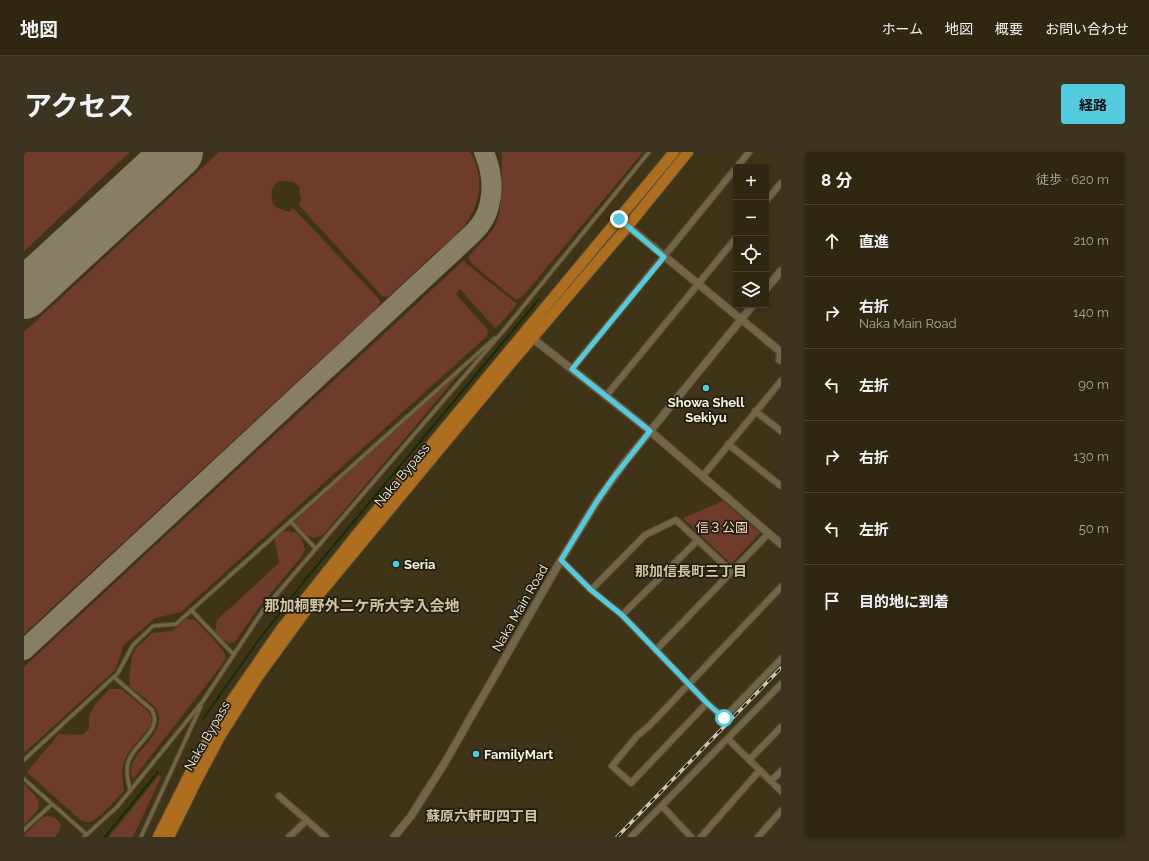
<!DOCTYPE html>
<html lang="ja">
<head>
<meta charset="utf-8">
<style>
  :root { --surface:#302712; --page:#3c3320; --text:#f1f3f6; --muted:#a8a59f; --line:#4b4432; --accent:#54cade }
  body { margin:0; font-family:Raleway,"Noto Sans JP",sans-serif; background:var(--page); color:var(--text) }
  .controls { position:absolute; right:12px; top:12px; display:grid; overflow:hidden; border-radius:4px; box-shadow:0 2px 6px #0003 }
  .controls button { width:36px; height:36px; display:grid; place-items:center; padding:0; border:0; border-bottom:1px solid var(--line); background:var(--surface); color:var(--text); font:20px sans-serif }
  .stop { position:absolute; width:12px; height:12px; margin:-9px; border:3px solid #54cade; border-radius:50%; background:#fff }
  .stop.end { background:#54cade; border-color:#fff; box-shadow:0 1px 4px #0008 }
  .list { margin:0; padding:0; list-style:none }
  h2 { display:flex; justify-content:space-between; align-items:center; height:52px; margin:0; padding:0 16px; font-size:17px }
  h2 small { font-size:13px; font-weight:400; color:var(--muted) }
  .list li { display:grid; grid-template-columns:26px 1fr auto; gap:12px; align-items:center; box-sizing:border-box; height:72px; padding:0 16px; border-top:1px solid var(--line) }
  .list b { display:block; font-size:15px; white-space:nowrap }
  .list p { margin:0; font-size:13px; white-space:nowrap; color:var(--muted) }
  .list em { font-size:13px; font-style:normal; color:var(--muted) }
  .icon { flex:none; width:22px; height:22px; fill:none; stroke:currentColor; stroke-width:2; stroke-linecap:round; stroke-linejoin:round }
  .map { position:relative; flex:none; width:757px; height:685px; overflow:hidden; border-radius:4px }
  header { display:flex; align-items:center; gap:24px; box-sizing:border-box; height:56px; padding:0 20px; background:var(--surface); border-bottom:1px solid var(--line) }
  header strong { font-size:19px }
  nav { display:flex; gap:22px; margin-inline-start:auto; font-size:14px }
  .intro { display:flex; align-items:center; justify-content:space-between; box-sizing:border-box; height:96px; padding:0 24px }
  h1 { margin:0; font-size:28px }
  .button { padding:10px 18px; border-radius:4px; background:var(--accent); color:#111; font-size:14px; font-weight:700 }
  main { display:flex; gap:24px; padding:0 24px }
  aside { flex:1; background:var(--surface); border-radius:4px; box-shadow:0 2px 6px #0003 }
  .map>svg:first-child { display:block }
</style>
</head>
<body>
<header>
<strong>地図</strong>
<nav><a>ホーム</a><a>地図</a><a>概要</a><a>お問い合わせ</a></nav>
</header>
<div class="intro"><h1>アクセス</h1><a class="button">経路</a></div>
<main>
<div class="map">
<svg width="757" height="685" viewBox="0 0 757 685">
  <rect width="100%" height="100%" fill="#403418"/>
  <path fill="#6f3b2b" d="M0,0H106L0,99Z
    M195,0H446C461,24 457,52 440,74C431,85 419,94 409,103C394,117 379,131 364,145L358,144L274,52L277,49L275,34L269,30L254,29C246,38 247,41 249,53L254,56L265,60L269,56L355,147L356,150L355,154L0,482V180Z
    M478,0H619L499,144L492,148L448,112L444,105C454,94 470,81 474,66C479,50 477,18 478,0Z
    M439,109L493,152L477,171L471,176L436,137L432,142L464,178L463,184L157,460L131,466L100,493L91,518L0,601V515Z
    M440,213L442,214L299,383L289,386L279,381L270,370Z
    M699,349L736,381L707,412L659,366Z
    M263,379L271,380L276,384L281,397L278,404L235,455L211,490C201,493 197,487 191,479L193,468L255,411L250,384L255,381Z
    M162,467L171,468L193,491L201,502L202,506L197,514L109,627C95,605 148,583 132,557C129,551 112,540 106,535L105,526L108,504L112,496L128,481L148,479Z
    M85,537H97L124,559L128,567L127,573C120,584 103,598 100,611C97,620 99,630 100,639C92,647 75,667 66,670C63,671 59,669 56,668L3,620L35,582L58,583L65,577V564L71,553Z
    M135,623L137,625L109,685H85Z
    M0,632C19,651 21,653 0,673Z
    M23,664C38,666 40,675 31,685H0V683L18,666Z"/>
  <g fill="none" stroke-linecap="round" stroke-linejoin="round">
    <path stroke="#142e05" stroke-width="2" d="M179,567L234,489L281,428L515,147
      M81,685L134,620"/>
    <path stroke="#887e66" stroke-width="20" d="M0,498L449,81C456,74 463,64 465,54C470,36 467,17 460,0"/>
    <path stroke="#887e66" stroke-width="50" d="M0,142L154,0"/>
    <g stroke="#5a5037" stroke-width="5">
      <path id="service" d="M266,369L292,397
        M167,458L210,503
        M90,525L128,558C139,578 112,590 105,608C101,618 104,628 106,638
        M0,608L94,521L109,493L129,474L152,472L471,186
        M0,627L62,682
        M0,678L28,652
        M60,685L93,655L179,549L240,457L480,178L625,0
        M117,685L177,554"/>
    </g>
    <g stroke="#5a5037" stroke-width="8">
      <path id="minor" d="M713,15L725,0
        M742,49L757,31
        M756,199L755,208L757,209
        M548,217L712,16
        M582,244L712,86
        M731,259L757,279
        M704,292L757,334
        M678,325L757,229
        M537,408L567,438L598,463L683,551L700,566L757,507
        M567,438L621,383L652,368L707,419
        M598,463L674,388
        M632,498L744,382
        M683,551L607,631L588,614L613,584L626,573L757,435
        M704,587L757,639
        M726,607L757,575
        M747,629L757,619
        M255,644L302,685
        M638,654L667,685
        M265,685L283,668
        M607,685L757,532
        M677,685L736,618
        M734,685L757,659"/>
    </g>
    <g stroke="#5a5037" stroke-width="9">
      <path id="tertiary" d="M595,67L757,200
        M742,137L757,119
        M508,186L582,244L626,279L757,392
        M370,685L387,664L420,612L537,408L573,349L601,310L729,153"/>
    </g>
    <g stroke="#5a5037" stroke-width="12">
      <path id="trunk" d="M134,685L173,607L206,551L257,477L333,382L650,0
        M145,685L173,628L197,583L233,526L284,456L482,217L604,74L664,0"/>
    </g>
    <use href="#service" stroke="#726548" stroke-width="3"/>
    <use href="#minor" stroke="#726548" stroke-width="5.5"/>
    <use href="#tertiary" stroke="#726548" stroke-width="7"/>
    <use href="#trunk" stroke="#ae6e20" stroke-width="10"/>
    <g stroke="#cfc7b4" stroke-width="3.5">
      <path id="rail" d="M593,685L757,516"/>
    </g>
    <use href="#rail" stroke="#221d11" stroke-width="2" stroke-dasharray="6" stroke-linecap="butt"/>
  </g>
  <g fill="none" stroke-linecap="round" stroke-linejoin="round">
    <path stroke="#54cade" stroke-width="5" d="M595,67L640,105L548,217L626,279L589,326L573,349L537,408L567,438L598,463L683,551L700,566"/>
  </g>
  <g fill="#54cade" stroke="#221d11" stroke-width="1.5">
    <circle cx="682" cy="236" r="4"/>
    <circle cx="372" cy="412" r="4"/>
    <circle cx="452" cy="602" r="4"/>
  </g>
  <g text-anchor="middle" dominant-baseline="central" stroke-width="3.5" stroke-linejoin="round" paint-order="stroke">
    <g font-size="13" font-weight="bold" fill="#faf3e3" stroke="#221d11" text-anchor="start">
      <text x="682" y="250" text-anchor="middle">Showa Shell<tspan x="682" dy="15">Sekiyu</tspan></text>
      <text x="380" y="412">Seria</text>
      <text x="460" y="602">FamilyMart</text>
    </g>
    <g font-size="13" fill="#faf3e3" stroke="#221d11">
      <text transform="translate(378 323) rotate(-50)">Naka Bypass</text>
      <text transform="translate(496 456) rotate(-60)">Naka Main Road</text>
      <text transform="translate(183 584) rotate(-60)">Naka Bypass</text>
    </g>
    <g font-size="13" fill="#f9d1c4" stroke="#221d11">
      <text x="698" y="375">信３公園</text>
    </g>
    <g font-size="14" font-weight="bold" fill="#d1c3a3" stroke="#221d11">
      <text x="667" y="419">那加信長町三丁目</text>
      <text x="458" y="664">蘇原六軒町四丁目</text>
    </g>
    <g font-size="15" font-weight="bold" fill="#d1c3a3" stroke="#221d11">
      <text x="338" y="454">那加桐野外二ケ所大字入会地</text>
    </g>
  </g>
</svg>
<div class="controls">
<button>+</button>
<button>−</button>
<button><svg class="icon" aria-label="locate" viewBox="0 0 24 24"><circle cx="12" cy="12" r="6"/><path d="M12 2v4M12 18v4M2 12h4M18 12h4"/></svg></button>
<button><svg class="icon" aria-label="layers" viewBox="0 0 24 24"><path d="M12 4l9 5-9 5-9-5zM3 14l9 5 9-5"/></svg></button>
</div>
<div class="stop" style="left:700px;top:566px"></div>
<div class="stop end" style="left:595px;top:67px"></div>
</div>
<aside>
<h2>8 分<small>徒歩 · 620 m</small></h2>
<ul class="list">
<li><svg class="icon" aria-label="ahead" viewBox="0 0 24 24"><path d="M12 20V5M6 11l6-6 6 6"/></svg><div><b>直進</b></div><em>210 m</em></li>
<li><svg class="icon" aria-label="right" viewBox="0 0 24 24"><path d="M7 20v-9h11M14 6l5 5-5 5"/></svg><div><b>右折</b><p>Naka Main Road</p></div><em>140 m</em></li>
<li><svg class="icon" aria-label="left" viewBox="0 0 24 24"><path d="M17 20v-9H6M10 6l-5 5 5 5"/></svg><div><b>左折</b></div><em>90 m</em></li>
<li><svg class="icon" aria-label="right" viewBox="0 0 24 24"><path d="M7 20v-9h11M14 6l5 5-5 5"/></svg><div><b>右折</b></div><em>130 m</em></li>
<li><svg class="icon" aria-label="left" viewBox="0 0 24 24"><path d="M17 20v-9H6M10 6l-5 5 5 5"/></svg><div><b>左折</b></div><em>50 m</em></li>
<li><svg class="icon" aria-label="arrive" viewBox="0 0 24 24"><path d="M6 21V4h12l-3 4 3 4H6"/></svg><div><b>目的地に到着</b></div></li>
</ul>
</aside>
</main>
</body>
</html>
